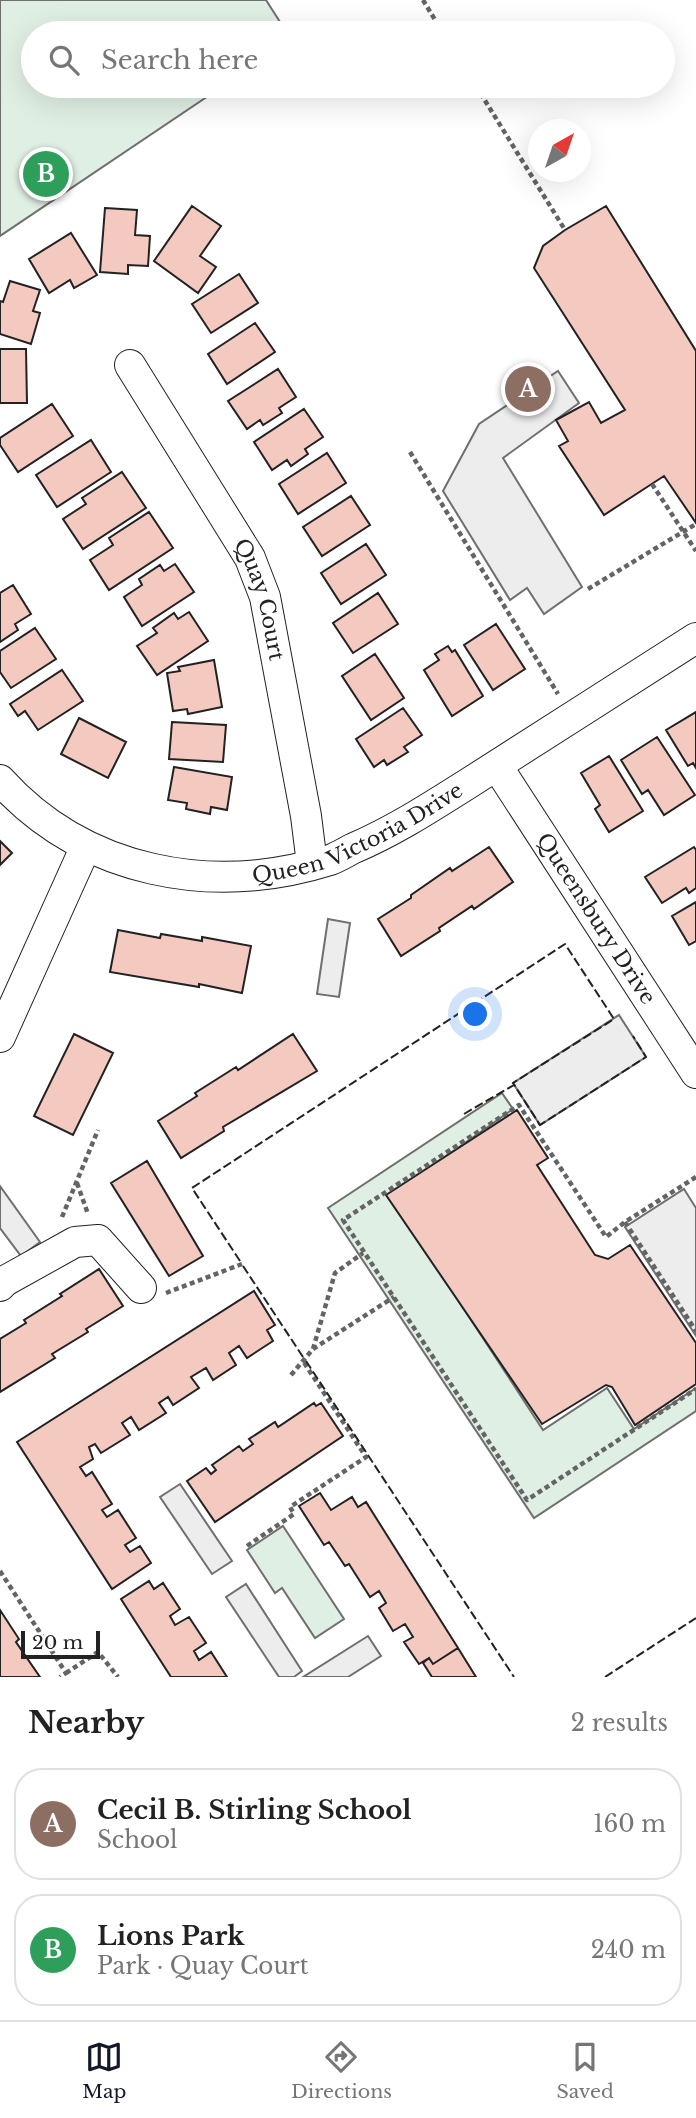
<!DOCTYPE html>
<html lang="en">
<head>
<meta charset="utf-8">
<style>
  :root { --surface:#fff; --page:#f2f2f2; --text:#222; --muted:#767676; --line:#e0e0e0; --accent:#111827 }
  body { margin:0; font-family:"Libre Baskerville",serif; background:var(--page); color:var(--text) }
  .compass { position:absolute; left:528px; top:119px; width:63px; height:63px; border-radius:50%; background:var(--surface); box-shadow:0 7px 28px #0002; rotate:40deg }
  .scale { position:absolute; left:21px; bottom:18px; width:79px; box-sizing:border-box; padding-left:7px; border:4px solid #222; border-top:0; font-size:19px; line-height:24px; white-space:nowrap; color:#222; -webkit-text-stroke:5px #fff; paint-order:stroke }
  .you { position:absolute; left:476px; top:1015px; width:24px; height:24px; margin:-18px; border:5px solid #fff; border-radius:50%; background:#1a73e8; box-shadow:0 0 0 10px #1a73e833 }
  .badge { display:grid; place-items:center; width:46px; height:46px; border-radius:50%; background:var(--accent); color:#fff; font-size:23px; font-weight:700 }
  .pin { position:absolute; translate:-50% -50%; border:4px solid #fff; box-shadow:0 2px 7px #0006 }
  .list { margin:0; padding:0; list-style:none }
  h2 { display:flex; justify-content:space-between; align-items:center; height:91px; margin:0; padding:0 28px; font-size:30px }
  h2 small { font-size:23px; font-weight:400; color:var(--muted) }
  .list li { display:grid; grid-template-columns:46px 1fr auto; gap:21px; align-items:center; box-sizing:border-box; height:112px; margin:0 14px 14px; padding:0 14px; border:2px solid var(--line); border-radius:28px }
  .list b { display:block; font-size:26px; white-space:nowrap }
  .list p { margin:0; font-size:23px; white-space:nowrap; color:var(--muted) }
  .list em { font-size:23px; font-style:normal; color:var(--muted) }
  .icon { flex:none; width:38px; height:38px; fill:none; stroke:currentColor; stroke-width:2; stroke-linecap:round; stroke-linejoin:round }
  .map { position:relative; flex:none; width:696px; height:1677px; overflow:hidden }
  .search { position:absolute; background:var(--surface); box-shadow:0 7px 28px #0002; left:21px; right:21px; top:21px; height:77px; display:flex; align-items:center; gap:18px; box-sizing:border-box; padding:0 24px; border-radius:38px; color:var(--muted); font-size:26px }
  .sheet { height:343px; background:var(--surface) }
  nav { display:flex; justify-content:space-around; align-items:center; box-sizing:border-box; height:98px; border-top:2px solid var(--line); background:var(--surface); font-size:19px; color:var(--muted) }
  nav a { display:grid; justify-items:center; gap:4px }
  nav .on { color:var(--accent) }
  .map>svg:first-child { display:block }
</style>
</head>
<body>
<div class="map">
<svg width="696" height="1677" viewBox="0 0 696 1677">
  <rect width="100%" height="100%" fill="#fff"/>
  <path fill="#e0efe3" stroke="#6f6f6f" stroke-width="2" d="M0,0H266L287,33H33V86H223L0,236Z
    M502,1093L513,1109L390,1196L543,1430L607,1388L634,1429L696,1388V1411L534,1518L328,1208Z
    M283,1526L344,1619L315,1638L282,1588L275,1593L247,1550Z"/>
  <path fill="#ededed" stroke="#6f6f6f" stroke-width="2" d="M558,371L579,403L503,458L582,587L544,614L527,588L510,600L443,491L479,424Z
    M328,919L350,923L339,997L317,994Z
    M619,1015L646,1057L540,1125L513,1083Z
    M0,1186L40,1242L21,1256L0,1228Z
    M684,1189L696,1208V1336L625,1227Z
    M180,1484L232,1561L212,1574L160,1497Z
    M246,1584L302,1671L294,1677H279L226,1597Z
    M368,1636L381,1656L348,1677H303Z"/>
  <path fill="#f3c9c0" stroke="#222" stroke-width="2" d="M192,206L221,226L200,256L216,267L198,293L154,261Z
    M606,206L696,351V523L664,476L604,515L559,446L568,441L556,420L589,402L601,423L625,410L534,268L543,246L565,230Z
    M105,208L137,210L135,235L150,236L148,266L128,265V274L100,272Z
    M71,233L97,275L74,288L70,280L49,293L29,259Z
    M239,274L258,303L211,333L192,304Z
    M10,281L40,290L33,311L40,313L31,344L0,334V301L3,302Z
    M255,323L275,352L227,384L208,354Z
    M0,349H26L27,403H0Z
    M278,369L296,397L279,408L282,413L263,425L260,420L247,429L228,401Z
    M52,404L73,436L18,472L0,445V438Z
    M304,409L323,437L305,449L308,454L291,466L287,460L272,470L254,442Z
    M91,440L111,472L57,507L36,475Z
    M327,453L346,483L298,514L279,484Z
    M122,472L146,508L83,549L63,519L86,504L82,498Z
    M351,496L370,525L322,556L303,527Z
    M149,512L173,548L109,590L90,560L113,545L109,538Z
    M366,544L386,575L341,604L321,573Z
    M175,564L194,592L142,626L124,597L142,585L139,579L160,565L164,571Z
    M13,585L31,614L15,624L18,630L0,642V593Z
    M378,593L398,624L353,653L333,623Z
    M189,612L208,641L157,675L137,646L157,633L153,628L174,613L178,619Z
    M496,624L525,669L493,690L464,645Z
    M35,628L56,659L11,688L0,672V651Z
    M448,646L452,652L455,650L483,696L452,716L424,670L439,660L435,654Z
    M375,654L404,698L371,720L342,676Z
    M214,660L222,707L188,714L187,709L173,711L167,673L180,671L178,667Z
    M62,670L83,701L38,730L25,711L18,716L10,704Z
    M403,708L422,735L404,747L408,752L387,765L384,760L374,767L356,739Z
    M696,712V768L693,763L688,766L666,730Z
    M79,718L126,742L108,778L61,754Z
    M172,722L226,725L223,762L169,759Z
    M657,737L695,795L664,815L648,790L642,794L621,760Z
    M609,756L643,811L609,832L595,809L600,805L581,773Z
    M174,767L232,777L227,810L211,807L210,814L186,809L187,803L168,800Z
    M0,841L12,853L0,865Z
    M489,847L513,882L474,909L472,906L439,928L440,931L401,956L378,919L411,898V895L450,868L452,871Z
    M694,847L696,850V888L689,893L686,888L662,903L645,877Z
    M696,902V941L689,945L672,916Z
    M118,930L160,938L161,934L202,941V937L251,946L242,993L199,984V987L110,972Z
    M74,1034L113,1053L73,1135L34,1116Z
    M293,1034L317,1071L223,1127L224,1131L181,1158L158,1121L197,1096L195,1093L236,1067L238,1070Z
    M517,1110L548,1158L537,1165L595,1255L608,1259L630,1245L696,1343V1384L635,1425L612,1387L606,1385L542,1424L386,1195Z
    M147,1161L203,1256L169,1276L111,1183Z
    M99,1269L123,1306L86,1329L88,1332L52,1354L55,1358L0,1392V1339L26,1323L24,1320L62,1296L60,1294Z
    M254,1291L275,1325L267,1330L273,1341L247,1358L239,1346L229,1353L236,1365L213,1380L206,1368L191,1377L199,1388L173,1405L168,1397L159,1403L166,1413L139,1430L131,1417L122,1423L130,1435L101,1453L95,1444L89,1447L93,1459L80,1467L86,1476L92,1472L112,1504L102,1510L107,1517L118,1510L136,1538L125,1545L130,1552L140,1546L151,1563L112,1589L17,1442Z
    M314,1403L316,1406L321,1403L343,1436L215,1522L187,1481L206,1468L211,1474L216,1470L212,1465L239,1446L243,1451L253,1444L249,1439L275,1422L278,1427Z
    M320,1493L331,1510L352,1497L358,1507L366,1502L458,1648L433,1664L429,1658L419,1664L404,1642L413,1637L405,1624L393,1631L379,1608L386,1603L379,1591L370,1597L349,1564L345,1566L329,1542L324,1545L299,1506Z
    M149,1581L154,1589L163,1583L180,1609L170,1616L175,1625L189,1617L206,1643L194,1651L199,1660L211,1652L227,1677H171L121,1599Z
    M0,1610L19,1639L16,1642L40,1677H0Z
    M458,1648L476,1677H432L423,1663L429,1658L433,1664Z"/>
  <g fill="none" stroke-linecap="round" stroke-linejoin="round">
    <g stroke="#222" stroke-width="32">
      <g id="minor">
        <path id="s1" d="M130,365L250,558L265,597L306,816L312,864"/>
        <path id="s2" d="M497,766L696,1073"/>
        <path id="s3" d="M0,780C84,873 212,897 330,860C338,857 346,852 354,848C394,831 431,807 469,783C545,735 620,686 696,638"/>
        <path d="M0,1037L86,846"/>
        <path d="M0,1286L5,1281L75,1242L98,1240L141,1288"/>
      </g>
    </g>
    <path stroke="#646464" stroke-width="4.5" stroke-dasharray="5 3.5" stroke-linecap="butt" d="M423,0L443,33
      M476,86L565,230
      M410,452L558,694
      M652,484L696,551
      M588,589L696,524
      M696,1177L625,1222L606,1237L519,1105L343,1220L527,1500L696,1389
      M77,1183L88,1214
      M62,1217L98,1130
      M625,1222L696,1331
      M166,1293L242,1264
      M313,1349L394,1297
      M291,1375L313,1349L335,1273L363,1253
      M247,1546L294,1514L290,1507L366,1457L303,1361
      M0,1571L66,1673L60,1677
      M66,1673L98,1652L118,1677"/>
    <use href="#minor" stroke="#fff" stroke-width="30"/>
    <path stroke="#222" stroke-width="2" stroke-dasharray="9 3.5" stroke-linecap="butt" d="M464,1114L514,1085
      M538,1123L540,1125L646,1057L633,1036
      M240,1261L192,1188L565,944L614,1019L513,1083L540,1125
      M243,1266L303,1357
      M306,1361L514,1677
      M605,1677L696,1618"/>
  </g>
  <g text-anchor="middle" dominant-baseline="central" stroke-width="5" stroke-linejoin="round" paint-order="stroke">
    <g font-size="21" fill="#222" stroke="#fff">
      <text stroke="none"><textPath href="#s1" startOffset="270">Quay Court</textPath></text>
      <text stroke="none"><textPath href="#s3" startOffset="394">Queen Victoria Drive</textPath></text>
      <text stroke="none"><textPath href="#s2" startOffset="182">Queensbury Drive</textPath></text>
    </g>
  </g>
</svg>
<svg class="compass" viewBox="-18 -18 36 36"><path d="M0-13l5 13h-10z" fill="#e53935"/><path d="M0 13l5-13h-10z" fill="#767676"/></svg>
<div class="scale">20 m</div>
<div class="you"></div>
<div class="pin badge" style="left:528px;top:389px;background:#8d6e63">A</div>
<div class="pin badge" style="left:46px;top:174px;background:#2e9e5b">B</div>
<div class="search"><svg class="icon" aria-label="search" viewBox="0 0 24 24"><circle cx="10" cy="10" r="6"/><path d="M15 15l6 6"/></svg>Search here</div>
</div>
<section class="sheet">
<h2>Nearby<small>2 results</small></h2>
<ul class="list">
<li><span class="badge" style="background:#8d6e63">A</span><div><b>Cecil B. Stirling School</b><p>School</p></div><em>160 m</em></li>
<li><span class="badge" style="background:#2e9e5b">B</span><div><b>Lions Park</b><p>Park · Quay Court</p></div><em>240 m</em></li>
</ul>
</section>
<nav>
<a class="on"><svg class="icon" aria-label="map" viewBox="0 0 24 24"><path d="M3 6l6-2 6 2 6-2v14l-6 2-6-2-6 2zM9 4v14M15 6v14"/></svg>Map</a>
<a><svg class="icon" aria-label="directions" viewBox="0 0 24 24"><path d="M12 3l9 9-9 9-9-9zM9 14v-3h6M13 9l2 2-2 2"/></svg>Directions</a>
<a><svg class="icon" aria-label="saved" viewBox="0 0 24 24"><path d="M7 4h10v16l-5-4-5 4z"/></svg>Saved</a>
</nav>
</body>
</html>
